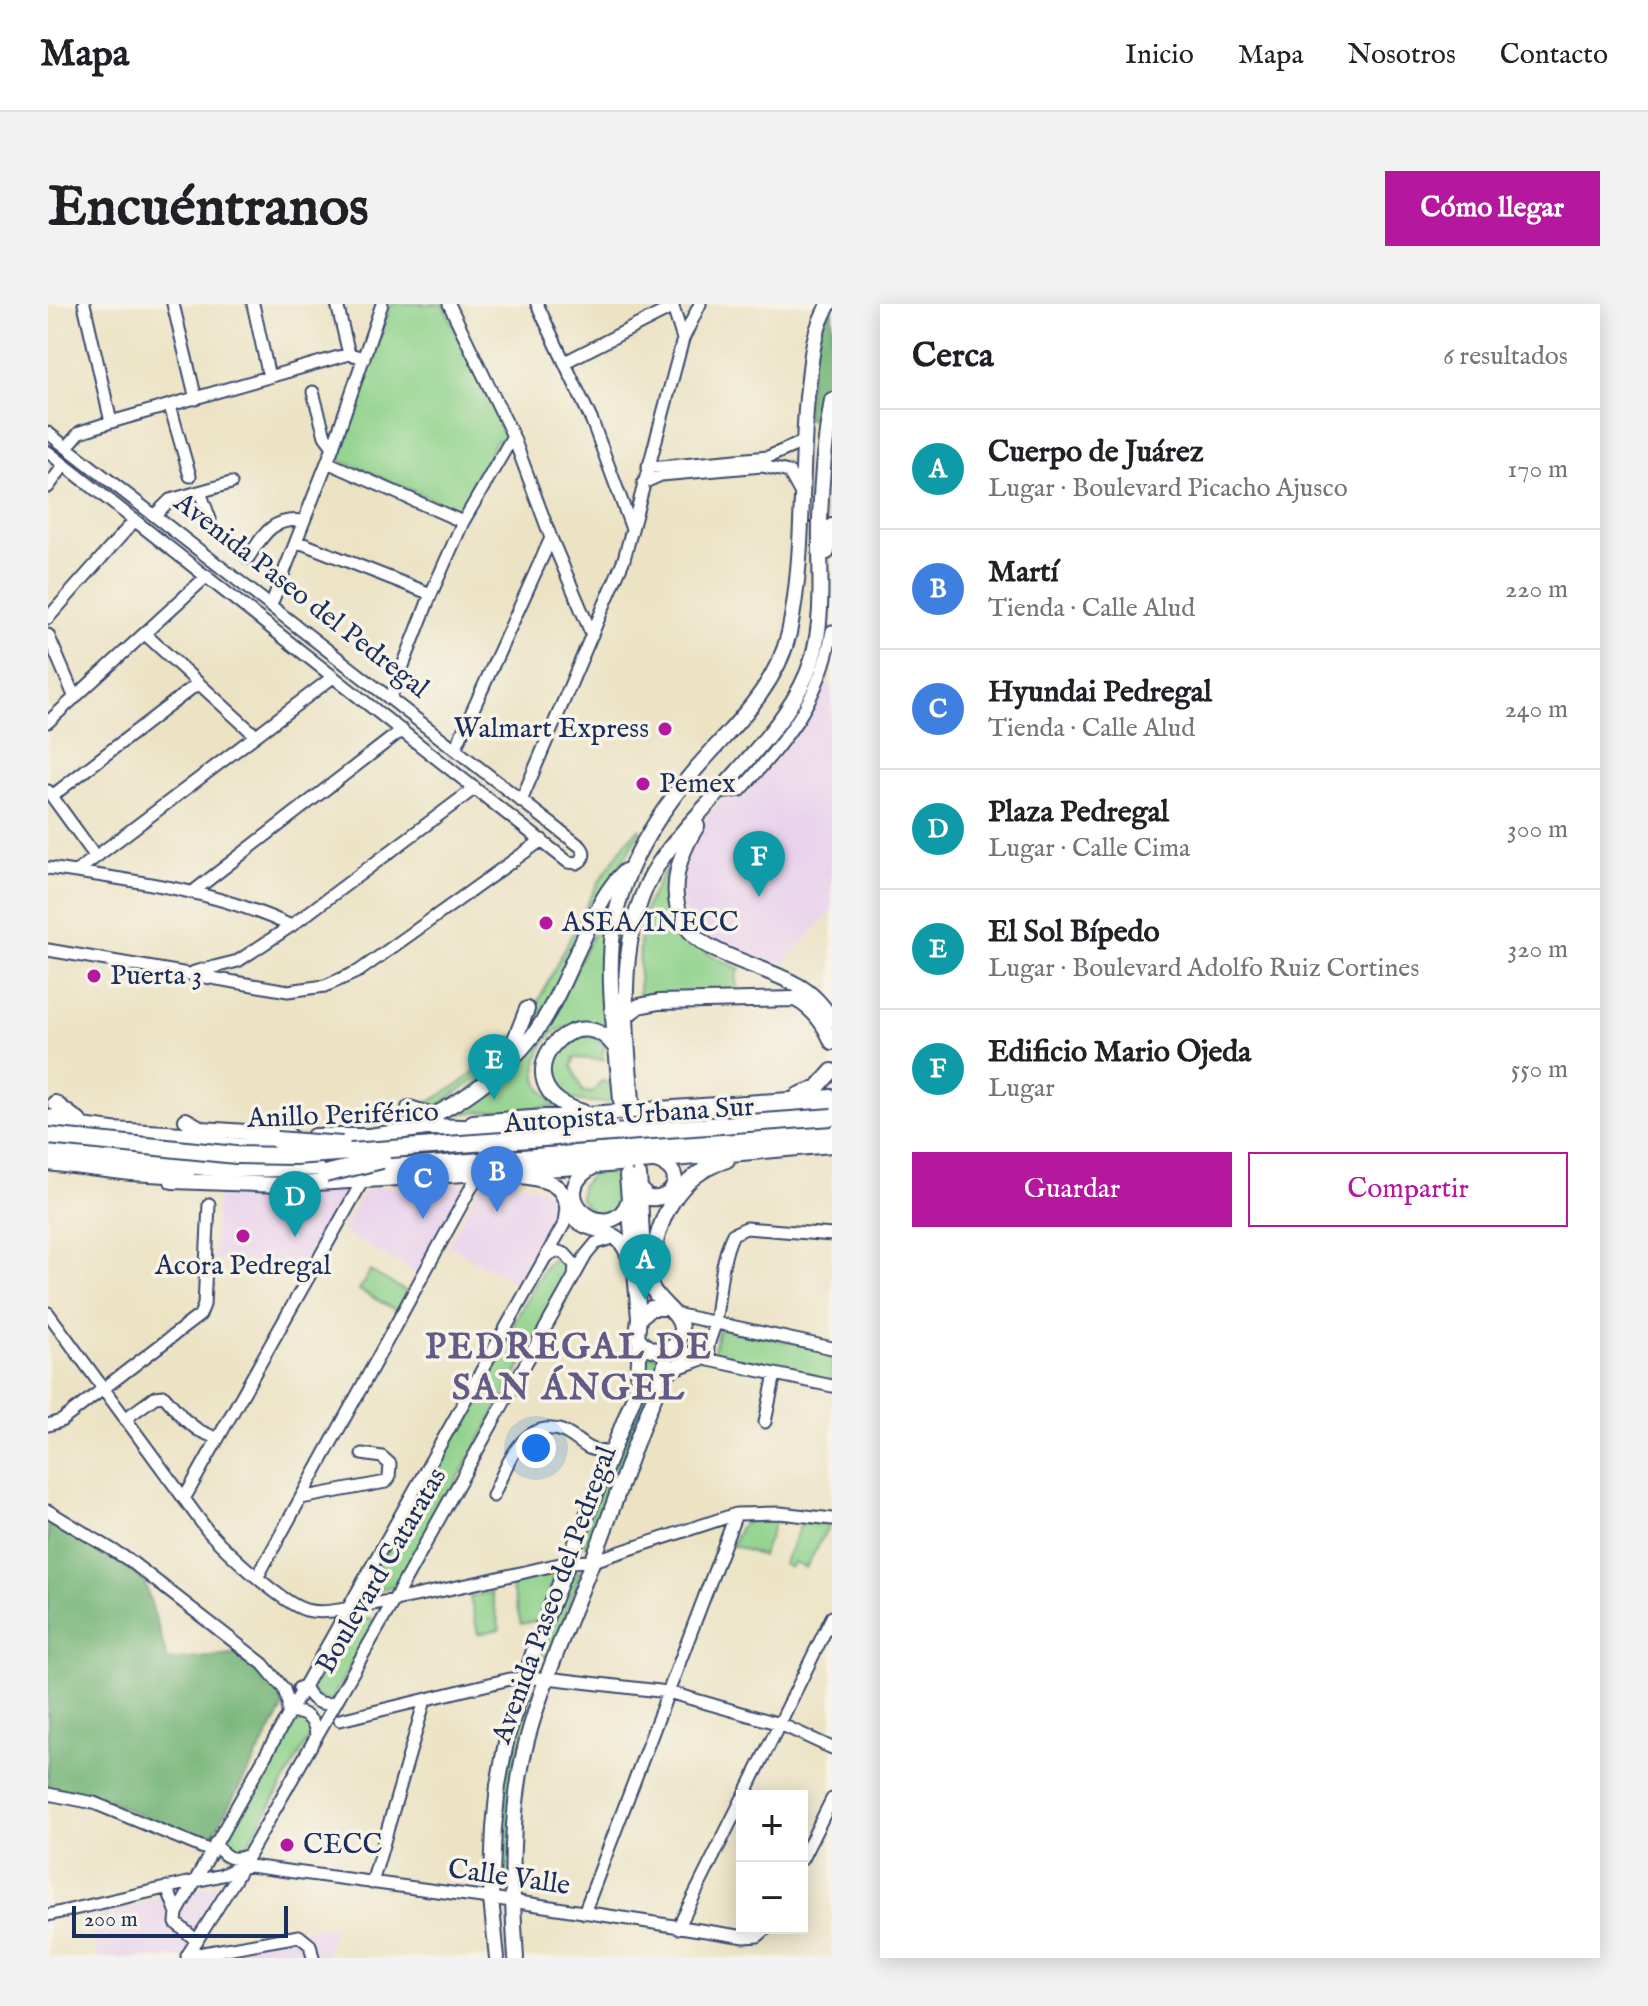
<!DOCTYPE html>
<html lang="es">
<head>
<meta charset="utf-8">
<style>
  :root { --surface:#fff; --page:#f2f2f2; --text:#202124; --muted:#757577; --line:#e0e0e0; --accent:#b5179e }
  body { margin:0; font-family:"IM FELL English",serif; background:var(--page); color:var(--text) }
  .controls { position:absolute; right:24px; bottom:24px; display:grid; overflow:hidden; border-radius:0px; box-shadow:0 4px 20px #0003 }
  .controls button { width:72px; height:72px; display:grid; place-items:center; padding:0; border:0; border-bottom:2px solid var(--line); background:var(--surface); color:var(--text); font:40px sans-serif }
  .scale { position:absolute; left:24px; bottom:20px; width:216px; box-sizing:border-box; padding-left:8px; border:4px solid #1b2f5e; border-top:0; font-size:22px; line-height:28px; white-space:nowrap; color:#1b2f5e; -webkit-text-stroke:6px #f7f3e8; paint-order:stroke }
  .you { position:absolute; left:488px; top:1144px; width:28px; height:28px; margin:-20px; border:6px solid #fff; border-radius:50%; background:#1a73e8; box-shadow:0 0 0 12px #1a73e833 }
  .badge { display:grid; place-items:center; width:52px; height:52px; border-radius:50%; background:var(--accent); color:#fff; font-size:26px; font-weight:700 }
  .pin { position:absolute; translate:-50% -66px; filter:drop-shadow(0 2px 4px #0008) }
  .pin::after { content:''; position:absolute; top:42px; width:28px; height:24px; background:inherit; clip-path:polygon(0 0,100% 0,50% 100%) }
  .list { margin:0; padding:0; list-style:none }
  h2 { display:flex; justify-content:space-between; align-items:center; height:104px; margin:0; padding:0 32px; font-size:34px }
  h2 small { font-size:26px; font-weight:400; color:var(--muted) }
  .list li { display:grid; grid-template-columns:52px 1fr auto; gap:24px; align-items:center; box-sizing:border-box; height:120px; padding:0 32px; border-top:2px solid var(--line) }
  .list b { display:block; font-size:30px; white-space:nowrap }
  .list p { margin:0; font-size:26px; white-space:nowrap; color:var(--muted) }
  .list em { font-size:26px; font-style:normal; color:var(--muted) }
  .actions { display:flex; gap:16px; padding:24px 32px }
  .actions a { flex:1; padding:18px 0; border:2px solid var(--accent); border-radius:0px; text-align:center; font-size:28px; color:var(--accent) }
  .actions .main { background:var(--accent); color:#fff }
  .map { position:relative; flex:none; width:784px; height:1654px; overflow:hidden; border-radius:0px }
  header { display:flex; align-items:center; gap:48px; box-sizing:border-box; height:112px; padding:0 40px; background:var(--surface); border-bottom:2px solid var(--line) }
  header strong { font-size:38px }
  nav { display:flex; gap:44px; margin-inline-start:auto; font-size:28px }
  .intro { display:flex; align-items:center; justify-content:space-between; box-sizing:border-box; height:192px; padding:0 48px }
  h1 { margin:0; font-size:56px }
  .button { padding:20px 36px; border-radius:0px; background:var(--accent); color:#fff; font-size:28px; font-weight:700 }
  main { display:flex; gap:48px; padding:0 48px }
  aside { flex:1; background:var(--surface); border-radius:0px; box-shadow:0 4px 20px #0003 }
  .map>svg:first-child { display:block }
</style>
</head>
<body>
<header>
<strong>Mapa</strong>
<nav><a>Inicio</a><a>Mapa</a><a>Nosotros</a><a>Contacto</a></nav>
</header>
<div class="intro"><h1>Encuéntranos</h1><a class="button">Cómo llegar</a></div>
<main>
<div class="map">
<svg width="784" height="1654" viewBox="0 0 784 1654">
  <rect width="100%" height="100%" fill="#f7f3e8"/>
  <filter id="ink" filterUnits="userSpaceOnUse"><feTurbulence type="fractalNoise" baseFrequency=".0125" numOctaves="2"/><feDisplacementMap in="SourceGraphic" scale="16" xChannelSelector="R" yChannelSelector="G"/><feConvolveMatrix kernelMatrix="1 2 1 2 8 2 1 2 1" color-interpolation-filters="sRGB"/></filter>
  <filter id="wash" filterUnits="userSpaceOnUse"><feTurbulence type="fractalNoise" baseFrequency=".006" numOctaves="4" result="noise"/><feDisplacementMap in="SourceGraphic" scale="32" xChannelSelector="R" yChannelSelector="G"/><feGaussianBlur stdDeviation="1.8" result="paint"/><feColorMatrix in="noise" values="0 0 0 0 0 0 0 0 0 0 0 0 0 0 0 0 0 1.4 0 .05"/><feComposite in="paint" operator="in"/></filter>
  <g filter="url(#wash)">
    <rect width="100%" height="100%" fill="#ece3c4"/>
    <path fill="#e9d2ed" d="M784,378V607L733,663L672,641L649,625L636,605L634,596V574L647,532L662,509L680,489L697,491L747,432L777,382Z
      M435,877L461,878L489,883L504,889L510,900L509,919L473,983L400,941Z
      M413,878L417,884L370,970L293,927L314,890L322,884Z
      M289,888L294,890L297,897L251,979L212,958L165,956L169,889Z
      M182,1578L145,1639L158,1647L286,1621L278,1654H50L39,1612Z"/>
    <path fill="#8dd18a" stroke="#548074" stroke-width="2" d="M343,0H395L458,133L447,138L414,208L291,156Z
      M591,525L593,527L549,600L492,713L464,749L550,579L578,538Z
      M618,564C618,624 640,643 692,665L689,671L688,690L591,696L592,625L599,600Z
      M559,603L561,604L555,659C544,683 562,708 561,732C549,729 535,724 523,723C497,722 481,762 492,783C496,790 504,796 510,802L396,811L506,707Z
      M466,731L456,756L380,808L371,804L413,779Z
      M545,732L558,742L554,750L556,756L526,754L524,762L535,788L545,789L553,777L566,780L567,798C549,799 519,800 507,784C502,778 501,767 499,760L515,734Z
      M572,867L574,900L566,909L546,910L532,895L533,882L543,870Z
      M506,954H514L520,957L523,971L354,1276L342,1283L319,1288L317,1286L498,961Z
      M322,967L359,988L349,1007L311,986Z
      M671,1023L784,1047V1077L665,1051Z
      M596,1050L616,1053L544,1241L539,1242L534,1237Z
      M704,1215L728,1216L714,1252L684,1241L692,1223Z
      M754,1218L781,1221L758,1264L745,1259L742,1264L735,1260Z
      M526,1264L532,1269L503,1352L493,1354L491,1352L522,1267Z
      M504,1268L508,1274L491,1316L473,1320L462,1277Z
      M443,1288L452,1325L430,1330L422,1293Z
      M323,1314L327,1319L284,1394L278,1398L261,1387L260,1380L296,1322Z
      M482,1382L488,1385L460,1584L454,1588L448,1585L456,1466L480,1383Z
      M249,1413L259,1417L263,1431L193,1552L184,1551L170,1542L242,1415Z"/>
    <path fill="#72b376" stroke="#46716a" stroke-width="2" d="M784,0V91L779,116L757,115L766,36Z
      M0,1214L44,1237L96,1276L120,1357L194,1350L207,1359L235,1391V1405L159,1541L63,1498L30,1488L0,1484Z"/>
  </g>
  <g filter="url(#ink)">
    <g fill="none" stroke-linecap="round" stroke-linejoin="round">
      <g stroke="#3a4a6d" stroke-width="15">
        <path id="minor" d="M36,0L63,118
          M125,0L148,95
          M205,0L221,73
          M289,0L301,50
          M401,0L465,132L503,234L544,331
          M489,0L544,117L584,225
          M624,0L635,35
          M517,58L625,3
          M265,88L277,132L285,143
          M122,102L142,172
          M0,129L533,543C538,549 536,556 529,559L520,558L0,148
          M19,143L32,128L63,118L301,50L316,54
          M279,158L415,218
          M600,162L613,163L720,153L755,138
          M595,179L613,171L714,162L741,168L752,188
          M0,183L16,161
          M152,188L162,215
          M107,211L122,196L183,179
          M248,237L383,290
          M200,254C216,230 224,213 256,217
          M223,301L285,143L334,0
          M0,314L87,216
          M97,330L207,431
          M0,331L27,394
          M342,395L383,290L415,218L465,132
          M0,418L159,272
          M407,445L503,234
          M0,487L48,553
          M671,489L693,486C738,435 772,397 784,327
          M4,492L149,380
          M473,497L576,255L635,35L652,0
          M0,564C83,576 167,586 243,622
          M28,568L285,373
          M146,587L354,426
          M0,646L240,687L277,682L311,667L494,536
          M146,668L190,657L243,622L427,484
          M499,952L508,947L517,950L527,961L526,973
          M0,1009L159,1226C177,1246 233,1299 258,1306C277,1311 299,1304 318,1301C386,1290 453,1273 521,1258L545,1257L688,1210L732,1209L784,1215
          M627,1010L784,1044
          M622,1044L661,1056L784,1082
          M661,1056C657,1040 664,1033 667,1019C672,990 672,957 685,930L698,924L784,931
          M77,1115L107,1093L116,1092L136,1115L150,1126L170,1135
          M717,1118L727,1070
          M0,1121L13,1117L152,1011L156,1001L161,900
          M445,1192C457,1165 473,1116 511,1126C522,1129 529,1137 539,1143C545,1147 556,1147 563,1149
          M253,1194L338,1178L341,1174L342,1160L334,1153L314,1150
          M136,1195L315,876
          M0,1207L81,1256L215,1360L236,1385L240,1399V1410C255,1405 267,1415 268,1431
          M210,1272L431,869
          M251,1384L256,1382C262,1395 270,1402 286,1399
          M292,1416L462,1375L499,1374L620,1388L732,1420L784,1444
          M0,1490L46,1499L163,1547
          M696,1492L784,1313
          M167,1539C175,1552 183,1558 198,1552
          M754,1555L784,1495
          M194,1561L464,1597L697,1633L710,1632L719,1624
          M324,1579L377,1396
          M119,1583L129,1609L128,1619L149,1637
          M129,1609L516,920L518,903
          M536,1609L688,1210
          M0,1611L174,1571L193,1562
          M630,1624L694,1495
          M139,1652L186,1577L346,1296L538,951L548,939L568,933
          M139,1652L251,1632L262,1641L265,1654"/>
      </g>
      <g stroke="#3a4a6d" stroke-width="18">
        <path id="major" d="M779,248L784,222
          M649,522C623,563 613,617 664,644C691,659 723,666 749,681C764,689 774,701 784,715
          M579,711L591,702L611,698L747,695C765,704 776,719 784,738
          M460,753L479,705
          M750,791L770,783L784,767
          M584,796C577,720 567,625 611,559C633,526 664,497 690,467C719,433 750,400 764,356C777,312 771,263 772,217C773,177 777,135 784,96
          M573,797C569,740 557,678 566,621C574,565 610,510 646,467C682,425 728,385 741,329C757,254 752,170 759,93C763,60 763,29 781,0
          M7,799L31,817
          M361,804L388,812
          M535,808C444,782 531,681 570,748
          M0,813L30,817
          M138,816L154,825
          M425,818L784,793
          M362,821C410,804 468,760 495,717C509,695 519,669 530,646C543,619 555,587 577,567
          M154,825L241,831
          M266,832H321L393,822
          M547,862C491,890 563,947 581,896
          M591,871C594,906 591,948 603,982C610,999 634,1010 633,1026C631,1052 599,1052 589,1032L591,1014L603,1004H619
          M473,872C489,874 510,877 516,893C519,901 521,909 527,915C538,926 555,924 567,933C579,941 582,958 588,971
          M579,872L591,1014
          M124,877L235,881L547,862L784,841
          M592,883L598,893C625,901 642,866 607,857
          M604,962C609,914 630,871 679,856
          M613,1076L625,1064L653,1054
          M449,1654L443,1595L446,1524L450,1481L459,1433L488,1340L586,1092L590,1074L592,1037
          M468,1654C463,1582 461,1506 479,1436C496,1373 523,1314 546,1253C569,1195 587,1134 613,1077L620,1046"/>
      </g>
      <g stroke="#3a4a6d" stroke-width="20">
        <path id="highway" d="M658,814L784,804
          M19,821L64,827L171,833
          M0,823L29,827
          M381,823L511,827
          M159,841L232,844
          M0,845L176,865L293,863
          M0,858L83,868L138,871
          M316,862H372L784,829"/>
      </g>
      <use href="#minor" stroke="#fff" stroke-width="11"/>
      <use href="#major" stroke="#fff" stroke-width="14"/>
      <use href="#highway" stroke="#fff" stroke-width="16"/>
      <g stroke="#3a4a6d" stroke-width="20" stroke-linecap="butt">
        <path id="highway-bridge" d="M0,832L188,851L247,852L784,813
          M229,836L294,841
          M277,870L334,856"/>
      </g>
      <use href="#highway-bridge" stroke="#fff" stroke-width="16"/>
    </g>
  </g>
  <g fill="#b5179e" stroke="#f7f3e8" stroke-width="3">
    <circle cx="617" cy="425" r="8"/>
    <circle cx="595" cy="480" r="8"/>
    <circle cx="498" cy="619" r="8"/>
    <circle cx="46" cy="672" r="8"/>
    <circle cx="195" cy="932" r="8"/>
    <circle cx="239" cy="1541" r="8"/>
  </g>
  <g text-anchor="middle" dominant-baseline="central" stroke-width="7" stroke-linejoin="round" paint-order="stroke">
    <g font-size="28" fill="#1b2f5e" stroke="#f7f3e8">
      <text transform="translate(253 292) rotate(38)">Avenida Paseo del Pedregal</text>
      <text transform="translate(295 812) rotate(-2)">Anillo Periférico</text>
      <text transform="translate(581 812) rotate(-4)">Autopista Urbana Sur</text>
      <text transform="translate(334 1267) rotate(-60)">Boulevard Cataratas</text>
      <text transform="translate(507 1291) rotate(-70)">Avenida Paseo del Pedregal</text>
      <text transform="translate(461 1574) rotate(8)">Calle Valle</text>
    </g>
    <g font-size="28" fill="#1b2f5e" stroke="#f7f3e8" text-anchor="start">
      <text x="601" y="425" text-anchor="end">Walmart Express</text>
      <text x="611" y="480">Pemex</text>
      <text x="514" y="619">ASEA/INECC</text>
      <text x="62" y="672">Puerta 3</text>
      <text x="195" y="962" text-anchor="middle">Acora Pedregal</text>
      <text x="255" y="1541">CECC</text>
    </g>
    <g font-size="36" font-weight="bold" letter-spacing="2" fill="#625b86" stroke="#f7f3e8">
      <text x="521" y="1044">PEDREGAL DE<tspan x="521" dy="41">SAN ÁNGEL</tspan></text>
    </g>
  </g>
</svg>
<div class="controls">
<button>+</button>
<button>−</button>
</div>
<div class="scale">200 m</div>
<div class="you"></div>
<div class="pin badge" style="left:597px;top:996px;background:#0f9aa8">A</div>
<div class="pin badge" style="left:449px;top:908px;background:#3f7fe0">B</div>
<div class="pin badge" style="left:375px;top:915px;background:#3f7fe0">C</div>
<div class="pin badge" style="left:247px;top:933px;background:#0f9aa8">D</div>
<div class="pin badge" style="left:446px;top:796px;background:#0f9aa8">E</div>
<div class="pin badge" style="left:711px;top:593px;background:#0f9aa8">F</div>
</div>
<aside>
<h2>Cerca<small>6 resultados</small></h2>
<ul class="list">
<li><span class="badge" style="background:#0f9aa8">A</span><div><b>Cuerpo de Juárez</b><p>Lugar · Boulevard Picacho Ajusco</p></div><em>170 m</em></li>
<li><span class="badge" style="background:#3f7fe0">B</span><div><b>Martí</b><p>Tienda · Calle Alud</p></div><em>220 m</em></li>
<li><span class="badge" style="background:#3f7fe0">C</span><div><b>Hyundai Pedregal</b><p>Tienda · Calle Alud</p></div><em>240 m</em></li>
<li><span class="badge" style="background:#0f9aa8">D</span><div><b>Plaza Pedregal</b><p>Lugar · Calle Cima</p></div><em>300 m</em></li>
<li><span class="badge" style="background:#0f9aa8">E</span><div><b>El Sol Bípedo</b><p>Lugar · Boulevard Adolfo Ruiz Cortines</p></div><em>320 m</em></li>
<li><span class="badge" style="background:#0f9aa8">F</span><div><b>Edificio Mario Ojeda</b><p>Lugar</p></div><em>550 m</em></li>
</ul>
<div class="actions"><a class="main">Guardar</a><a>Compartir</a></div>
</aside>
</main>
</body>
</html>
